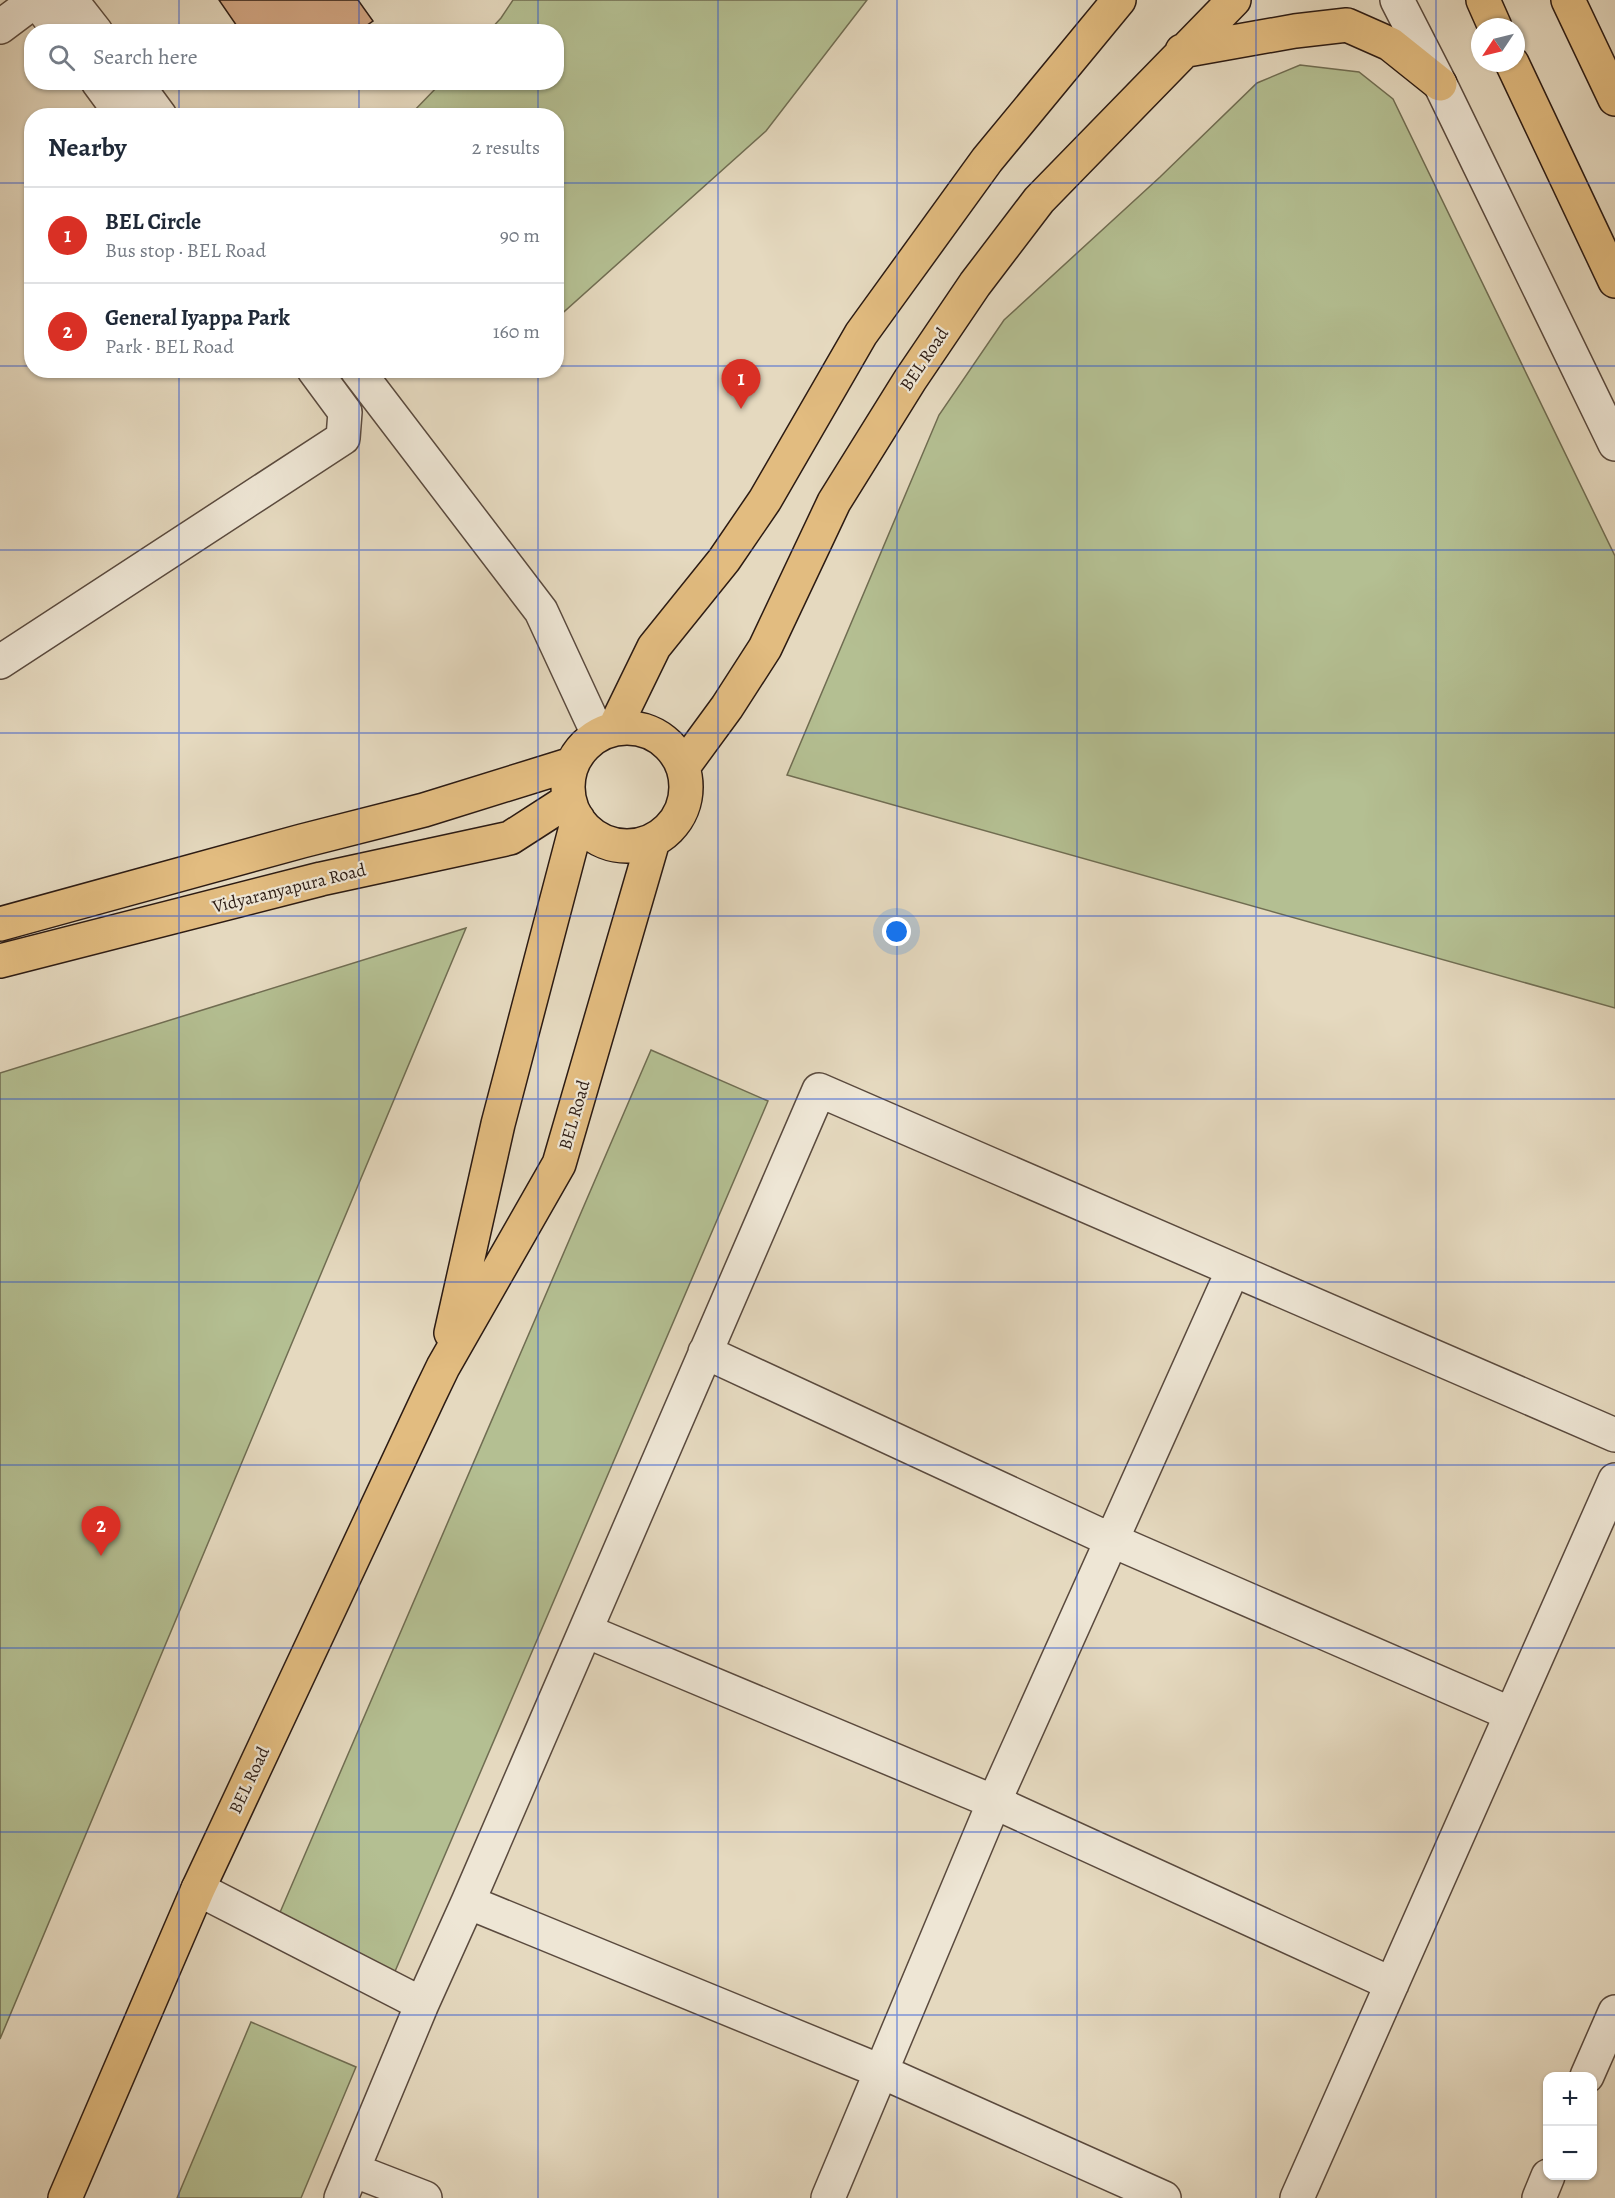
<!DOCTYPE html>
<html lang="en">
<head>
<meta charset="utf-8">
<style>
  :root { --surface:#fff; --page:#f2f2f3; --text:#1f2937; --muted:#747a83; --line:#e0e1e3; --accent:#d93025 }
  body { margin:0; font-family:Alegreya,serif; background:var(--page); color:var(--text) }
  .controls { position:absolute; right:18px; bottom:18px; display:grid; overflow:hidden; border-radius:12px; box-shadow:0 2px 4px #0004 }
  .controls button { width:54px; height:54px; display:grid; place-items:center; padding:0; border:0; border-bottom:2px solid var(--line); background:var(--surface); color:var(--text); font:30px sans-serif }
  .compass { position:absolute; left:1471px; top:18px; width:54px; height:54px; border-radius:50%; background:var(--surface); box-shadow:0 2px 4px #0004; rotate:235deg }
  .you { position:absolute; left:897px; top:932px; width:21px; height:21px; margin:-15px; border:4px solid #fff; border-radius:50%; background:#1a73e8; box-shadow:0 0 0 9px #1a73e833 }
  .badge { display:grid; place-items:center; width:39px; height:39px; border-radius:50%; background:var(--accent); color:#fff; font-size:20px; font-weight:700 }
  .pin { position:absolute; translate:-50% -50px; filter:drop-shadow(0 2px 3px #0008) }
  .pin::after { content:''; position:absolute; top:32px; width:21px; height:18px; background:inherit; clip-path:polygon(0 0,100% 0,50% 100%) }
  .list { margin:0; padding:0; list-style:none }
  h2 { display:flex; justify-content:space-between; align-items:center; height:78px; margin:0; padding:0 24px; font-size:26px }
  h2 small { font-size:20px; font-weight:400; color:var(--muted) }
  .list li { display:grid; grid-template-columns:39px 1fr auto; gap:18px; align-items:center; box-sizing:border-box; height:96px; padding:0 24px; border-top:2px solid var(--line) }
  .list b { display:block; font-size:22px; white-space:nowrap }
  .list p { margin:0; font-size:20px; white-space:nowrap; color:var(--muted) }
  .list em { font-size:20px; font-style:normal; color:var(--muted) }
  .icon { flex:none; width:33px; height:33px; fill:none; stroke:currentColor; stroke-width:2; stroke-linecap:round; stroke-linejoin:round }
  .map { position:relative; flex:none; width:1615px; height:2198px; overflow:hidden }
  .search { position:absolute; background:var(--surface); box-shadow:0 2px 4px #0004; left:24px; top:24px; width:540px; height:66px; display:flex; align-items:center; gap:15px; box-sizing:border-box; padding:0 21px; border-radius:24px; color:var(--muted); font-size:22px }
  .panel { position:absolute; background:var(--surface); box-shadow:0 2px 4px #0004; left:24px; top:108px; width:540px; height:270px; border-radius:24px }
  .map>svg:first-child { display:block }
</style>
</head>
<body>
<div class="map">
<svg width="1615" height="2198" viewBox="0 0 1615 2198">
  <rect width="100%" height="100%" fill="#e5d9bf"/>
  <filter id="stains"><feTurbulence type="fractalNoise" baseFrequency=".00333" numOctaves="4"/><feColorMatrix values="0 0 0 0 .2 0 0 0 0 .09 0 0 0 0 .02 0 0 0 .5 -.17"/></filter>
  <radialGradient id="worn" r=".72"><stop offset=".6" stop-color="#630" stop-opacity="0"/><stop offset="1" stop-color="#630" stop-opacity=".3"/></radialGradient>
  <path fill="#b4bf92" stroke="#706d52" stroke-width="1.5" d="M513,0H867L766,131L557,318L556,116L410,115L441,83L556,82V32L489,31L501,18Z
    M1300,65L1359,72L1393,99L1615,556V1008L787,775L939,415L1004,320L1160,177L1257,83Z
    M466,928L0,2039V1073Z
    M651,1050L768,1101L393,1976L275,1924Z
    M251,2022L356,2067L301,2198H177Z"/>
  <path fill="#d2a683" stroke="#2c1b13" stroke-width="1.5" d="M219,0H358L373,21L357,32H241Z"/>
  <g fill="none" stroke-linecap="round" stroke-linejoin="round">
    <g stroke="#5a4a3e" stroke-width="36">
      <path id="minor" d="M36,0L60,32
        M71,0L96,32
        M1397,0L1440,84L1615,444
        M0,27L36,0
        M98,82L123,116
        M135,82L160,116
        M357,370L541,611L598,734
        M0,662L343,438L345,412L314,370
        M705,1352L1111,1540L1511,1714
        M586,1631L994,1802L1392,1984
        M198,1889L422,2004
        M468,1902L880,2071L1164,2198
        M1587,2076L1615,2012
        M353,2170L425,2198
        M341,2198L422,2004L468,1902L819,1090L1615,1435
        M828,2198L994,1802L1233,1270
        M1297,2198L1615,1480
        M1539,2198L1548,2176"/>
    </g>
    <g stroke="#2c1b13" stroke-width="36">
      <path id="major" d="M1182,51L1295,31L1347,25L1390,44L1440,84
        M615,727L654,647L724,560L765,500L861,334L987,160L1119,0
        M568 787a59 59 0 1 1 118 0a59 59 0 1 1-118 0Z
        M683,767L727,707L765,648L834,502L910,380L975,284L1039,200L1234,0
        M0,924L302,841L424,810L572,764
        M0,961L321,879L510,838L569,800
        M451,1333L498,1124L578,819
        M65,2198L198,1889L429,1396L443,1367L559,1164L653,841"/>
    </g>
    <g stroke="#2c1b13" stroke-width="36">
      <path id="highway" d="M1483,0L1495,27
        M1568,0L1615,99
        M1512,63L1615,281"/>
    </g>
    <use href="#minor" stroke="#eee6d5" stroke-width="33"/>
    <use href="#major" stroke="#e2bc80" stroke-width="33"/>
    <use href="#highway" stroke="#e2bc80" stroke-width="33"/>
  </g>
  <path fill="none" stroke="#1d4ed8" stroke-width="1.5" stroke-opacity="0.55" d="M179,0V32M359,0V32M538,0V32M718,0V2198M897,0V2198M1077,0V2198M1256,0V2198M1436,0V2198M179,82V116M359,82V116M538,82V116M0,183H32M556,183H1615M0,366H32M556,366H1615M179,370V2198M359,370V2198M538,370V2198M0,550H1615M0,733H1615M0,916H1615M0,1099H1615M0,1282H1615M0,1465H1615M0,1648H1615M0,1832H1615M0,2015H1615"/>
  <g text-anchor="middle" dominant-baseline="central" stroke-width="4.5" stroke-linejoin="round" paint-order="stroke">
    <g font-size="18" fill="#2c1b13" stroke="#eee6d5">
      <text transform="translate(924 359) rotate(-56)">BEL Road</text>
      <text transform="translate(289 888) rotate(-14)">Vidyaranyapura Road</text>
      <text transform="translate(574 1115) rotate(-74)">BEL Road</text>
      <text transform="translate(249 1780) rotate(-65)">BEL Road</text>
    </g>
  </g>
  <rect width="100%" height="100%" filter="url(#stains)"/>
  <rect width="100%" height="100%" fill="url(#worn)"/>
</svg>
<div class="controls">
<button>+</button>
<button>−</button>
</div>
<svg class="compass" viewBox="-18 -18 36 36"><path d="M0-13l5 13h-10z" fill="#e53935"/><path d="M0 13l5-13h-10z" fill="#747a83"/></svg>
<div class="you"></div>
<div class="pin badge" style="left:741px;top:409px">1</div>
<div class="pin badge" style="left:101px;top:1556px">2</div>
<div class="search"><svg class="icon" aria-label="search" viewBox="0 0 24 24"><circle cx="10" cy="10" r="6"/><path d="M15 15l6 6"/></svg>Search here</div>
<section class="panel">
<h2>Nearby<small>2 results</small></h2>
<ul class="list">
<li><span class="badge">1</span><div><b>BEL Circle</b><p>Bus stop · BEL Road</p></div><em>90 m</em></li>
<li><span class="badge">2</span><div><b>General Iyappa Park</b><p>Park · BEL Road</p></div><em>160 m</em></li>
</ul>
</section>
</div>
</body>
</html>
